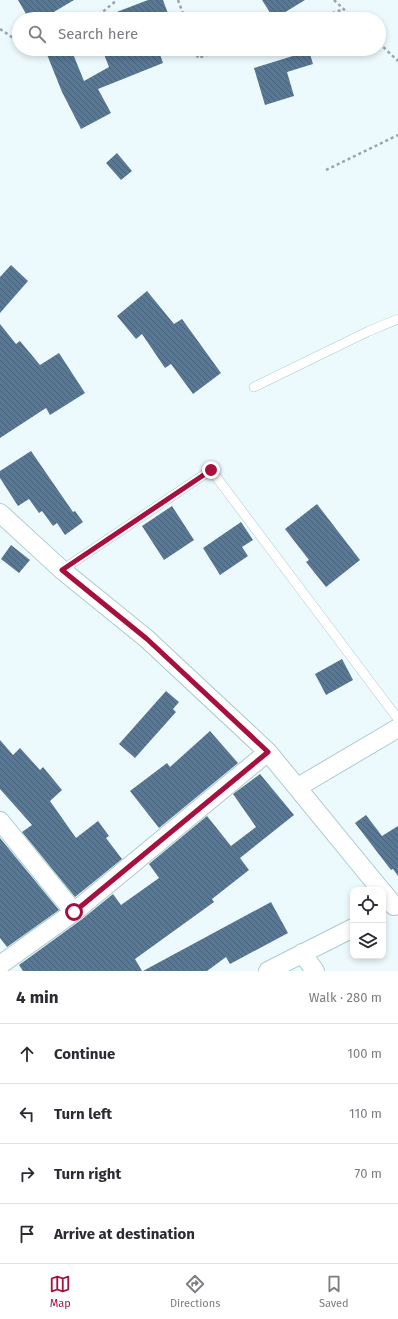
<!DOCTYPE html>
<html lang="en">
<head>
<meta charset="utf-8">
<style>
  :root { --surface:#fff; --page:#f2f2f3; --text:#2b2b33; --muted:#7c7c81; --line:#e1e1e2; --accent:#a70f3e }
  body { margin:0; font-family:"Fira Sans",sans-serif; background:var(--page); color:var(--text) }
  .controls { position:absolute; right:12px; bottom:12px; display:grid; overflow:hidden; border-radius:8px; box-shadow:0 2px 6px #0003 }
  .controls button { width:36px; height:36px; display:grid; place-items:center; padding:0; border:0; border-bottom:1px solid var(--line); background:var(--surface); color:var(--text); font:20px sans-serif }
  .stop { position:absolute; width:12px; height:12px; margin:-9px; border:3px solid #a70f3e; border-radius:50%; background:#fff }
  .stop.end { background:#a70f3e; border-color:#fff; box-shadow:0 1px 4px #0008 }
  .list { margin:0; padding:0; list-style:none }
  h2 { display:flex; justify-content:space-between; align-items:center; height:52px; margin:0; padding:0 16px; font-size:17px }
  h2 small { font-size:13px; font-weight:400; color:var(--muted) }
  .list li { display:grid; grid-template-columns:26px 1fr auto; gap:12px; align-items:center; box-sizing:border-box; height:60px; padding:0 16px; border-top:1px solid var(--line) }
  .list b { display:block; font-size:15px; white-space:nowrap }
  .list em { font-size:13px; font-style:normal; color:var(--muted) }
  .icon { flex:none; width:22px; height:22px; fill:none; stroke:currentColor; stroke-width:2; stroke-linecap:round; stroke-linejoin:round }
  .map { position:relative; flex:none; width:398px; height:971px; overflow:hidden }
  .search { position:absolute; background:var(--surface); box-shadow:0 2px 6px #0003; left:12px; right:12px; top:12px; height:44px; display:flex; align-items:center; gap:10px; box-sizing:border-box; padding:0 14px; border-radius:22px; color:var(--muted); font-size:15px }
  .sheet { height:292px; background:var(--surface) }
  nav { display:flex; justify-content:space-around; align-items:center; box-sizing:border-box; height:56px; border-top:1px solid var(--line); background:var(--surface); font-size:11px; color:var(--muted) }
  nav a { display:grid; justify-items:center; gap:2px }
  nav .on { color:var(--accent) }
  .map>svg:first-child { display:block }
</style>
</head>
<body>
<div class="map">
<svg width="398" height="971" viewBox="0 0 398 971">
  <defs>
    <pattern id="building-back-hatch" width="6" height="6" patternUnits="userSpaceOnUse"><rect width="6" height="6" fill="#587895"/><path d="M-1 5l2 2M0 0l6 6M5-1l2 2" fill="none" stroke="#48627a"/></pattern>
  </defs>
  <rect width="100%" height="100%" fill="#edfafd"/>
  <path fill="url(#building-back-hatch)" d="M18,0H74L42,19H29Z
    M148,0H163L170,19H102L101,18Z
    M262,0H305L274,19Z
    M54,49H71L84,81L109,67L102,49H158L163,63L98,89L111,113L81,129L62,92L46,52Z
    M309,51L313,64L287,72L294,96L265,105L254,68Z
    M117,153L132,171L121,180L106,163Z
    M11,265L28,281L0,313V277Z
    M147,291L174,324L182,319L221,373L193,394L171,364L165,368L142,334L136,339L117,316Z
    M0,324L16,344L20,341L40,365L59,353L85,393L50,415L46,408L0,438Z
    M31,451L73,512L75,511L83,522L65,535L57,523L53,526L42,511L39,513L29,499L18,506L0,478V471Z
    M317,504L360,560L326,587L306,562L309,560L285,529Z
    M172,506L194,540L164,560L142,526Z
    M241,522L253,540L242,547L248,556L220,575L203,548Z
    M11,545L30,560L19,573L1,559Z
    M342,659L353,680L326,695L315,674Z
    M166,691L179,702L173,709L176,712L135,758L119,744Z
    M210,731L238,763L159,828L130,791L167,763L170,767Z
    M0,740L13,755L20,748L40,770L43,767L62,790L50,801L76,838L98,821L109,836L106,838L122,859L75,897L22,832L32,825L0,789Z
    M260,774L294,815L240,858L249,870L212,899L214,902L135,959L142,971H23L19,965L81,920L113,894L121,905L159,878L149,864L207,816L231,846L256,827L233,794Z
    M366,815L382,836L398,826V876L393,869L391,870L355,823Z
    M0,838L59,910L7,947L0,938Z
    M271,902L288,933L230,964L226,957L207,971H143Z"/>
  <g fill="none" stroke-linecap="round" stroke-linejoin="round">
    <g stroke="#aacad1" stroke-width="10">
      <path id="lane" d="M254,387L369,331L398,319
        M62,570L211,470L398,719"/>
    </g>
    <g stroke="#aacad1" stroke-width="20">
      <path id="street" d="M0,513L62,570L147,639L268,752L381,890
        M298,787L398,728
        M0,821L74,912
        M383,892L394,906
        M302,953L315,971
        M0,965L74,912L268,752
        M268,971L353,928"/>
    </g>
    <path stroke="#99a5a8" stroke-width="2.5" stroke-dasharray="3 3" stroke-linecap="butt" d="M178,0L185,19
      M334,0L354,19
      M94,19L117,0
      M315,19L344,9
      M0,29L19,42
      M379,43L398,61
      M30,49H31
      M195,49L198,58L225,49
      M326,170L398,135"/>
    <use href="#lane" stroke="#fff" stroke-width="9"/>
    <use href="#street" stroke="#fff" stroke-width="18"/>
  </g>
  <g fill="none" stroke-linecap="round" stroke-linejoin="round">
    <path stroke="#a70f3e" stroke-width="5" d="M74,912L268,752L147,639L62,570L211,470"/>
  </g>
</svg>
<div class="controls">
<button><svg class="icon" aria-label="locate" viewBox="0 0 24 24"><circle cx="12" cy="12" r="6"/><path d="M12 2v4M12 18v4M2 12h4M18 12h4"/></svg></button>
<button><svg class="icon" aria-label="layers" viewBox="0 0 24 24"><path d="M12 4l9 5-9 5-9-5zM3 14l9 5 9-5"/></svg></button>
</div>
<div class="stop" style="left:74px;top:912px"></div>
<div class="stop end" style="left:211px;top:470px"></div>
<div class="search"><svg class="icon" aria-label="search" viewBox="0 0 24 24"><circle cx="10" cy="10" r="6"/><path d="M15 15l6 6"/></svg>Search here</div>
</div>
<section class="sheet">
<h2>4 min<small>Walk · 280 m</small></h2>
<ul class="list">
<li><svg class="icon" aria-label="ahead" viewBox="0 0 24 24"><path d="M12 20V5M6 11l6-6 6 6"/></svg><div><b>Continue</b></div><em>100 m</em></li>
<li><svg class="icon" aria-label="left" viewBox="0 0 24 24"><path d="M17 20v-9H6M10 6l-5 5 5 5"/></svg><div><b>Turn left</b></div><em>110 m</em></li>
<li><svg class="icon" aria-label="right" viewBox="0 0 24 24"><path d="M7 20v-9h11M14 6l5 5-5 5"/></svg><div><b>Turn right</b></div><em>70 m</em></li>
<li><svg class="icon" aria-label="arrive" viewBox="0 0 24 24"><path d="M6 21V4h12l-3 4 3 4H6"/></svg><div><b>Arrive at destination</b></div></li>
</ul>
</section>
<nav>
<a class="on"><svg class="icon" aria-label="map" viewBox="0 0 24 24"><path d="M3 6l6-2 6 2 6-2v14l-6 2-6-2-6 2zM9 4v14M15 6v14"/></svg>Map</a>
<a><svg class="icon" aria-label="directions" viewBox="0 0 24 24"><path d="M12 3l9 9-9 9-9-9zM9 14v-3h6M13 9l2 2-2 2"/></svg>Directions</a>
<a><svg class="icon" aria-label="saved" viewBox="0 0 24 24"><path d="M7 4h10v16l-5-4-5 4z"/></svg>Saved</a>
</nav>
</body>
</html>
